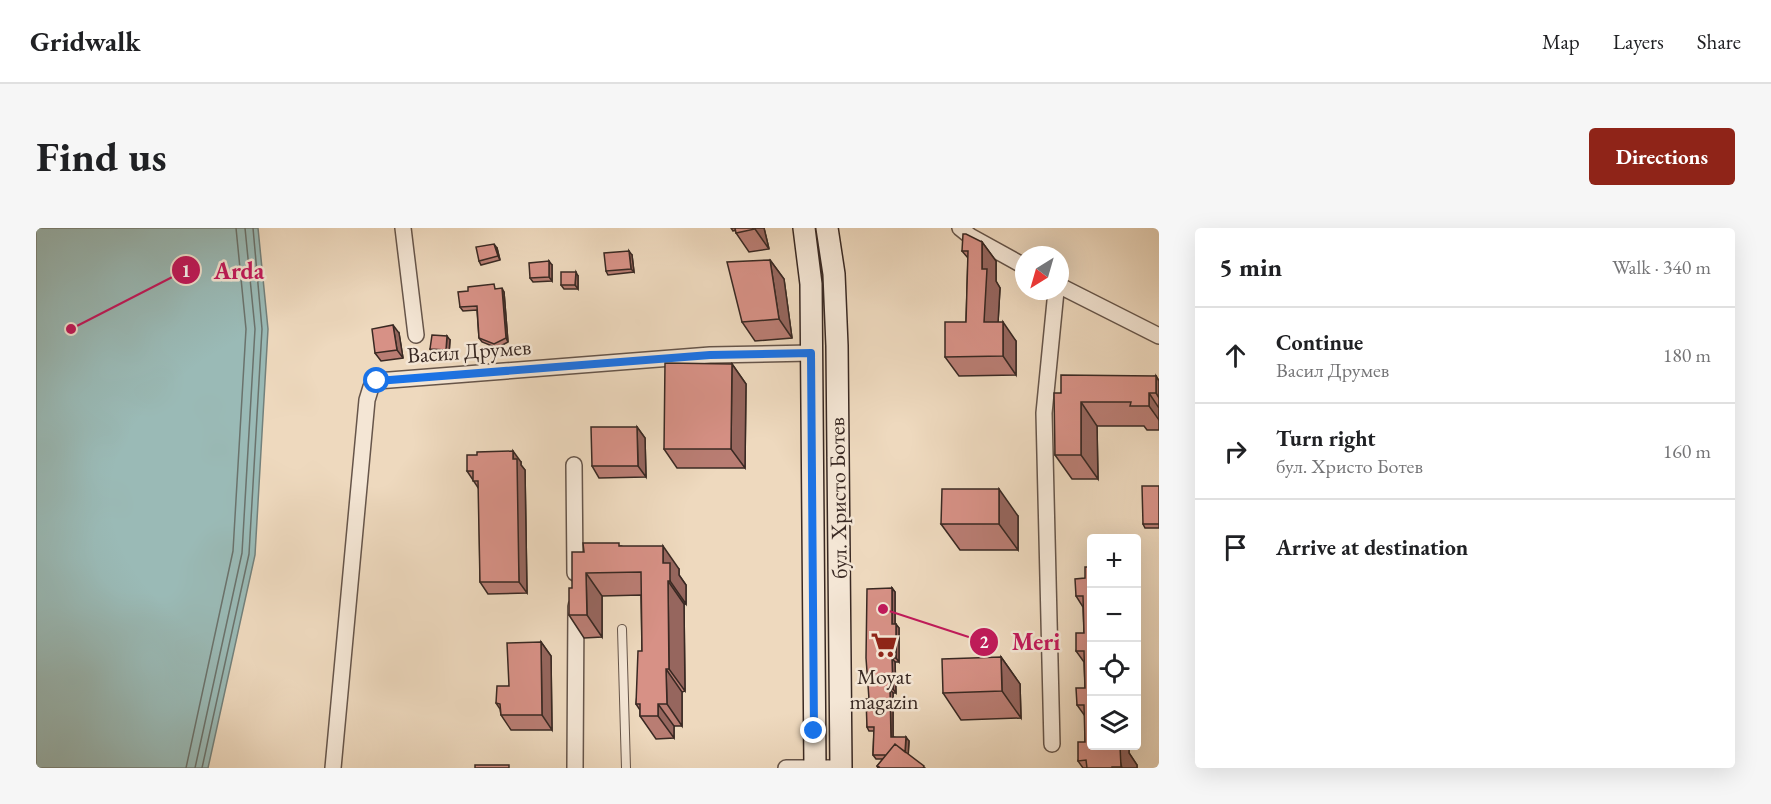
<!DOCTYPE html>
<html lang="en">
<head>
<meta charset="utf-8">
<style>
  :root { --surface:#fff; --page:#f6f6f6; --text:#202124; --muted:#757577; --line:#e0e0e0; --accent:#8f2418 }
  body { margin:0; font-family:"EB Garamond",serif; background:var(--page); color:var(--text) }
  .controls { position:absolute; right:18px; bottom:18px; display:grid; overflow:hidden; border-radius:6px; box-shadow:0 6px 24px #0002 }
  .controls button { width:54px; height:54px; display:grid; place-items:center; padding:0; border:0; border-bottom:2px solid var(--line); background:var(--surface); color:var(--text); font:30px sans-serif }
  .compass { position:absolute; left:979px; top:18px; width:54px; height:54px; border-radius:50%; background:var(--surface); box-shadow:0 6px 24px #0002; rotate:217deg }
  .stop { position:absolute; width:18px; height:18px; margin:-14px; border:4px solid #1a73e8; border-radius:50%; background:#fff }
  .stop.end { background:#1a73e8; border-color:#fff; box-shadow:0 2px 6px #0008 }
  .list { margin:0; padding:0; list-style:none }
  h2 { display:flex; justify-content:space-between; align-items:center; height:78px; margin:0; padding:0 24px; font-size:26px }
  h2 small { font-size:20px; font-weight:400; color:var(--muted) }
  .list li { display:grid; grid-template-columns:39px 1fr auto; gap:18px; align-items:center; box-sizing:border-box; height:96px; padding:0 24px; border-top:2px solid var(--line) }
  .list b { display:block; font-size:22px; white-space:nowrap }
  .list p { margin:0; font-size:20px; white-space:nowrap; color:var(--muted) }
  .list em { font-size:20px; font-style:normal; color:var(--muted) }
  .icon { flex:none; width:33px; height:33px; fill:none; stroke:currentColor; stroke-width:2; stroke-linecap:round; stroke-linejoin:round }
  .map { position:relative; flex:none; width:1123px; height:540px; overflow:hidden; border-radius:6px }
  header { display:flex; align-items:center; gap:36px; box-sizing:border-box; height:84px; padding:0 30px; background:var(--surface); border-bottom:2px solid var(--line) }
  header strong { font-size:28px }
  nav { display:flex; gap:33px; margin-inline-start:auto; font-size:21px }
  .intro { display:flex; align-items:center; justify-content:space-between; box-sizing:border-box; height:144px; padding:0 36px }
  h1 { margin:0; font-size:42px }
  .button { padding:15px 27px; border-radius:6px; background:var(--accent); color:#fff; font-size:21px; font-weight:700 }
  main { display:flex; gap:36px; padding:0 36px }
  aside { flex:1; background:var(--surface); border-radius:6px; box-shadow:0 6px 24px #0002 }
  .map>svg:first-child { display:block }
</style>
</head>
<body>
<header>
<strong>Gridwalk</strong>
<nav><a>Map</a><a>Layers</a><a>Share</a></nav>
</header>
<div class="intro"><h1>Find us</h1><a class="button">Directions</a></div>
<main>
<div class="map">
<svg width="1123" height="540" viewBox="0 0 1123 540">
  <rect width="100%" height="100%" fill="#eed9be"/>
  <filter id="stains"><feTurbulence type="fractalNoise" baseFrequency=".00333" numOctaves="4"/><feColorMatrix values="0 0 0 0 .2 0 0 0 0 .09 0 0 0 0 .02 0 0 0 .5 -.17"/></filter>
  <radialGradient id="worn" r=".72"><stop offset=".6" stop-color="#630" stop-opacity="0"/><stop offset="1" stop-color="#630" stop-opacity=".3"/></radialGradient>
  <path fill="#9abab6" stroke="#73807b" stroke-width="1.5" d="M0,0H222L232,101L219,327L172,540H0Z"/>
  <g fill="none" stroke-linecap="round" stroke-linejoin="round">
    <path stroke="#6a726c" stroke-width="1.5" d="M150,540L197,323L210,101L200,0
      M159,540L206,325L219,101L209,0
      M166,540L213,326L226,101L217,0"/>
    <g stroke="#66554a" stroke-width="10">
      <path id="lane" d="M586,401L590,540"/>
    </g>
    <g stroke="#66554a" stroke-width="18">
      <path id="street" d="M367,0L380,107
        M924,0L934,8L988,38
        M1024,58L1123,108
        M538,237L539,345
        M1016,516L1008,185L1020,63
        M297,540L331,172L335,159L341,153L674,127L775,125
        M539,540L540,378
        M750,540H805"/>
    </g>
    <g stroke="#392923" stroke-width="24">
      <path id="secondary" d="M768,0L775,56L779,540
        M791,0L798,46L801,118L805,540"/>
    </g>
    <use href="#lane" stroke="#f4e6d5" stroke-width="8"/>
    <use href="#street" stroke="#f4e6d5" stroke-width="15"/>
    <use href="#secondary" stroke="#f4e6d5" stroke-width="21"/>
  </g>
  <path fill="#b97d73" stroke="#392923" stroke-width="1.5" d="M695,0H728L733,21L713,24L700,5L699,2L697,3Z
    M946,14L960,33V53L964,60L962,94L980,113V147L923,148L909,129L930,94L932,30L926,23Z
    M461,20L464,32L445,37L443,33Z
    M596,27L598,44L572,47L570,43Z
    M734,32L748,51L756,110L719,113L706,94Z
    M516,37V53L497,54L494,50Z
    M542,48V61H528L525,57Z
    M461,61L468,64L472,114L461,120L446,114L443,110L441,82L427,83L424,79Z
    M363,105L367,130L345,133L339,125Z
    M414,112L413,126L397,125L394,121Z
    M696,136L710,156L709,240H641L628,221Z
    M1120,148L1123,153V202H1111L1108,198H1061L1062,251H1036L1019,227L1025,165Z
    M601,199L609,210L610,249L563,250L556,238Z
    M485,234V237L489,242L491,365L452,366L444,354L443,261L431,243Z
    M1123,258V300H1109L1107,296Z
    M982,288V322H924L905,296Z
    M585,318L643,341V347L650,357V376H648L649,463L646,464V498H638V510L620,511L604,488V482L600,476L606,423L605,367L566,368V409L548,410L533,387L548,324Z
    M1049,350L1056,518H1093V525L1101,537V540H1047L1042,533L1049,514V488L1041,477L1049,460L1048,434L1040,423L1048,405L1047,379L1040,368Z
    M856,360L859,364V396L863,400V434H859L860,465H857V509L873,513L872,527L889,540H842L841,538L847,531H840L837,527L838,503H833L831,499L833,471Z
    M505,414L515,428L516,502H475L465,487L464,481L460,475Z
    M965,429L984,456L985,490L925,492L907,465Z"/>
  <path fill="#96665e" stroke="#392923" stroke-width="1.5" d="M719,0H728L733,21L719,1Z
    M946,14L960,33V53L964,60L961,113L948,94L946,41Z
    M458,16L461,20L464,32L462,28Z
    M593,23L596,27L598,44L595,41Z
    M734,32L748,51L756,110L743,91Z
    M513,33L516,37V53L513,49Z
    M540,44L542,48V61L539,57Z
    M466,60L468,64L472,114L470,110Z
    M967,94L980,113V147L967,128Z
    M357,97L363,105L367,130L361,122Z
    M411,108L414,112L413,126L410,122Z
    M696,136L710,156L709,240L695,221Z
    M1120,148L1123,153V170L1120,165Z
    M1113,165L1123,180V192L1113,178Z
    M1045,174L1061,198L1062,251L1045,227Z
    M601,199L609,210L610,249L602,238Z
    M477,223L485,234V237L489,242L491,365L483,354Z
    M963,261L982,288V322L963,296Z
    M627,318L643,341V347L650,357V376L634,353L627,335Z
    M550,345L566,368V409L551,387Z
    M632,353L648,376L649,463L633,441Z
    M856,360L859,364V400L856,396Z
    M860,396L863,400V434L860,430Z
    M505,414L515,428L516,502L506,487Z
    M965,429L984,456L985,490L966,463Z
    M856,430L859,434L860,465L857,461Z
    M630,441L646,464V498L631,476Z
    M854,461L857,465V513L855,509Z
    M622,476L638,498V510L622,488Z
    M870,509L873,513L872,532L869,528Z
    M1080,518H1093V525L1101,537V540H1086Z"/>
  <path fill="#d79186" stroke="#392923" stroke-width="1.5" d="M699,0H719V1L700,5Z
    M927,6H930L946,14V41H951L948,94H967V128L909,129V94H930L932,23H926Z
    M458,16L462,28L443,33L440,19Z
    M593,23L595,41L570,43L568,25Z
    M734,32L743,91L706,94L691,34Z
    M513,33V49L494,50L493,35Z
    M525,44H540L539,57H525Z
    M458,56L459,61L466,60L470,110L458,116L443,110L441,78L424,79L422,64L432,63V59Z
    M357,97L361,122L339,125L336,101Z
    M396,107L411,108L410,122L394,121Z
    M629,135L696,136L695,221H628Z
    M1025,147L1120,148V165H1113V178H1094L1095,174H1045V227H1019L1018,165H1025Z
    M555,199H601L602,238H556Z
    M477,223V231H481L483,354H444L442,253H437V243H431V227H441V224Z
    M1106,258H1123V296H1107Z
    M906,261H963V296H905Z
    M547,315H583V318H627V335H634V353H632L633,441H630L631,476H622V488H604V476H600L602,423H606L605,344L550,345L551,387H533V360H536V324H548Z
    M1049,339H1056V518H1084L1085,539H1076V540H1051L1050,532L1042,533V514H1049L1048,477H1041L1040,460H1049L1048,423H1040V405H1048L1047,368H1040L1039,351L1049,350Z
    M856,360V396H860V430H856L857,461H854L855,509H870L869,524L859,516L850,527H837L838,499H831L830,471H833L830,430L831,361Z
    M505,414L506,487H465L464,476L460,475L461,458H473L471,415Z
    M965,429L966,463L907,465L906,431Z
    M859,516L888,538L887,540H842L843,539L841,538Z
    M439,537H473V540H439Z"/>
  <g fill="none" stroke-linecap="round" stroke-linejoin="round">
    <path stroke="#1a73e8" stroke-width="8" d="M341,153L674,127L775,125L778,503"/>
  </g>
  <defs>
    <g id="supermarket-bare" transform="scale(2.07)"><path d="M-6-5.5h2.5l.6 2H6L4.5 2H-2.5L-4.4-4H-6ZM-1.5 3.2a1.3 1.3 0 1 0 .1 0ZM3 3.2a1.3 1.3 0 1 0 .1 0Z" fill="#8f2418" stroke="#f4e6d5" stroke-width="2.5" paint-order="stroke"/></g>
  </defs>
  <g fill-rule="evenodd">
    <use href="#supermarket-bare" x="848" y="417"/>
  </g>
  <g text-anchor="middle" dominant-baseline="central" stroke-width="5" stroke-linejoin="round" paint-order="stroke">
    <g font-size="22" fill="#392923" stroke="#f4e6d5">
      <text transform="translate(433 123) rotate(-4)">Васил Друмев</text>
      <text transform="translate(802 270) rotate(-91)">бул. Христо Ботев</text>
    </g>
    <g font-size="22" fill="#392923" stroke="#f4e6d5">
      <text x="848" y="448">Moyat<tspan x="848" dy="25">magazin</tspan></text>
    </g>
  </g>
  <path fill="none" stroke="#c2185b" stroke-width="2" d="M35 101L150 42M847 381L948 414"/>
  <g fill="#c2185b" stroke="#f4e6d5" stroke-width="2">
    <circle cx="35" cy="101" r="6"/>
    <circle cx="847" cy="381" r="6"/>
    <circle cx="150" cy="42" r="15"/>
    <circle cx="948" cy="414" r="15"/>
  </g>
  <g font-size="18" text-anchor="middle" font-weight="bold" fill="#fff">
    <text x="150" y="49">1</text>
    <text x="948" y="420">2</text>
  </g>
  <g font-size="24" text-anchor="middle" font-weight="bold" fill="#c2185b" stroke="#f4e6d5" stroke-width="5" stroke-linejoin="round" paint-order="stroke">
    <text x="203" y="51">Arda</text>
    <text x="1000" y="422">Meri</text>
  </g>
  <rect width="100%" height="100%" filter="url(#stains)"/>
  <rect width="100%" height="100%" fill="url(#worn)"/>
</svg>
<div class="controls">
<button>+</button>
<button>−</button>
<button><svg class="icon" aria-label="locate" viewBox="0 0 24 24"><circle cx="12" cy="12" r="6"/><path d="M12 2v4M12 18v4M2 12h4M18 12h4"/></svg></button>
<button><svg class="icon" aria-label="layers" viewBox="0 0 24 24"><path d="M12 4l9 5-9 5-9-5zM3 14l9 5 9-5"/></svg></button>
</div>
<svg class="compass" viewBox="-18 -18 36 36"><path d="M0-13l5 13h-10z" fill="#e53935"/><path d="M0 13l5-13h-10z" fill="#757577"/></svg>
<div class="stop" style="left:341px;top:153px"></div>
<div class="stop end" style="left:778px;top:503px"></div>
</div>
<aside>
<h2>5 min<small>Walk · 340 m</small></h2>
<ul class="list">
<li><svg class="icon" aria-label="ahead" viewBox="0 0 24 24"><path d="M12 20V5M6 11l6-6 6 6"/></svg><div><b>Continue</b><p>Васил Друмев</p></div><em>180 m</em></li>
<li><svg class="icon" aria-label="right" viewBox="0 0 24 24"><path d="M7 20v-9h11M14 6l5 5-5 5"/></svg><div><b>Turn right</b><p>бул. Христо Ботев</p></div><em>160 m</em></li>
<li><svg class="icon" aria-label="arrive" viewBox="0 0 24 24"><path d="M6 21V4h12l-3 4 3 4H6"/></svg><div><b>Arrive at destination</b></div></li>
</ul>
</aside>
</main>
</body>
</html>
